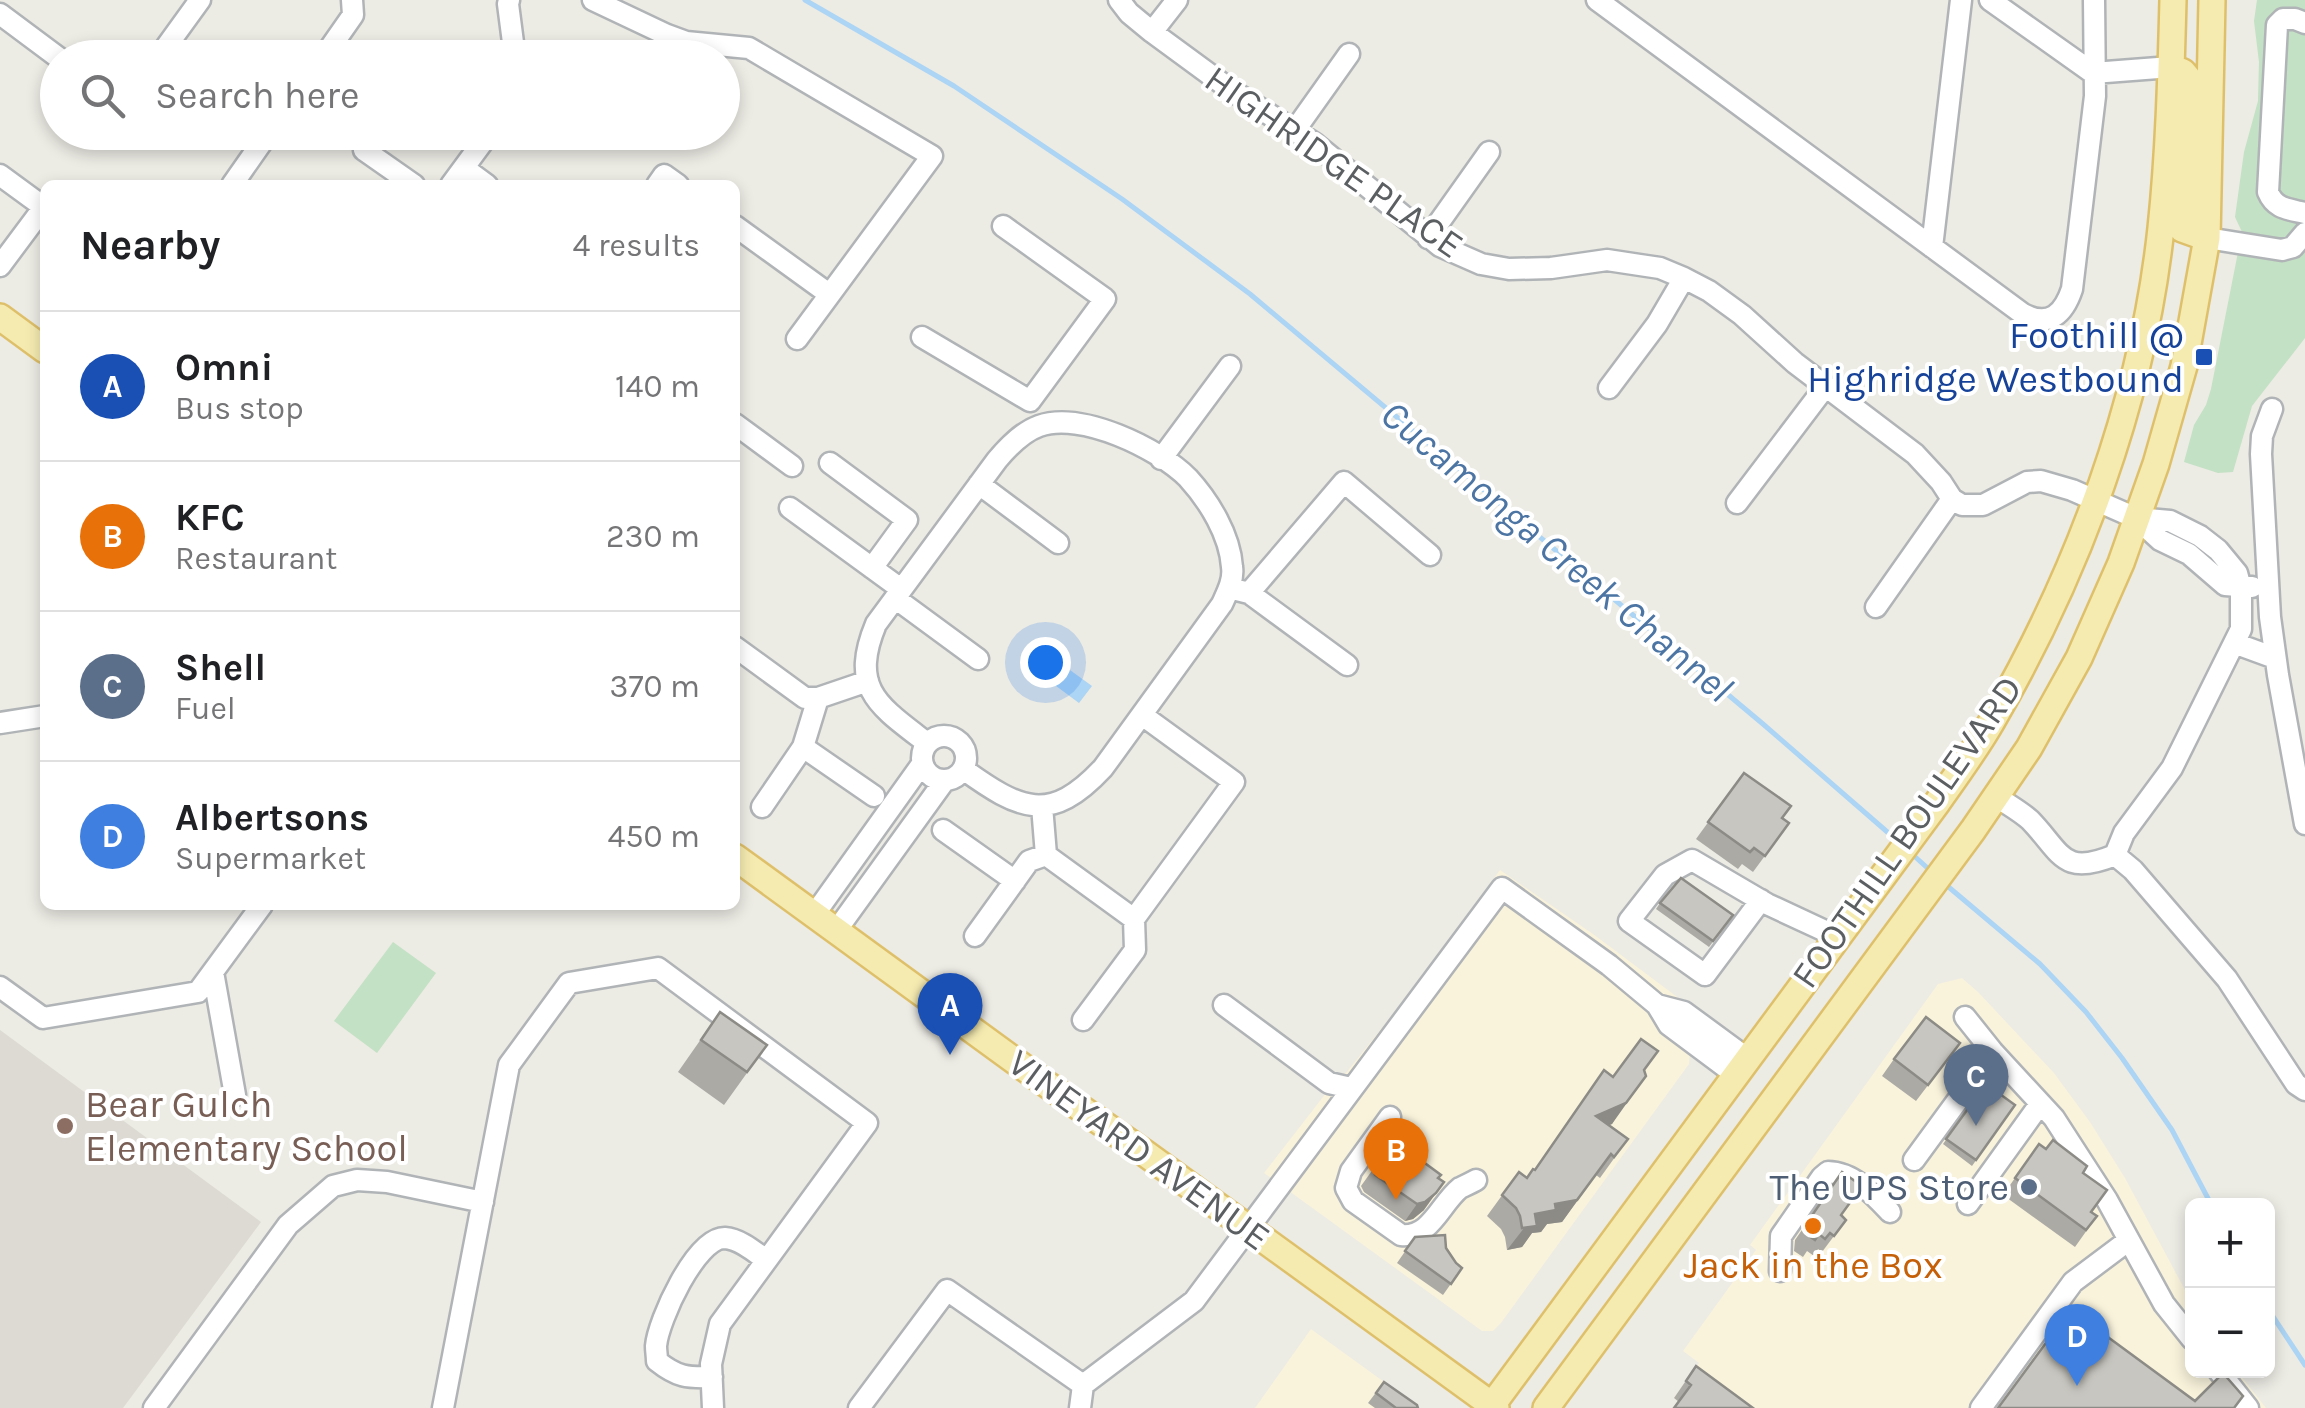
<!DOCTYPE html>
<html lang="en">
<head>
<meta charset="utf-8">
<style>
  :root { --surface:#fff; --page:#f2f2f2; --text:#202124; --muted:#757577; --line:#e0e0e0; --accent:#d93025 }
  body { margin:0; font-family:Karla,sans-serif; background:var(--page); color:var(--text) }
  .controls { position:absolute; right:30px; bottom:30px; display:grid; overflow:hidden; border-radius:15px; box-shadow:0 5px 15px #0003 }
  .controls button { width:90px; height:90px; display:grid; place-items:center; padding:0; border:0; border-bottom:2px solid var(--line); background:var(--surface); color:var(--text); font:50px sans-serif }
  .you { position:absolute; left:1045px; top:662px; width:35px; height:35px; margin:-25px; border:8px solid #fff; border-radius:50%; background:#1a73e8; box-shadow:0 0 0 15px #1a73e833 }
  .badge { display:grid; place-items:center; width:65px; height:65px; border-radius:50%; background:var(--accent); color:#fff; font-size:32px; font-weight:700 }
  .pin { position:absolute; translate:-50% -82px; filter:drop-shadow(0 2px 5px #0008) }
  .pin::after { content:''; position:absolute; top:52px; width:35px; height:30px; background:inherit; clip-path:polygon(0 0,100% 0,50% 100%) }
  .list { margin:0; padding:0; list-style:none }
  h2 { display:flex; justify-content:space-between; align-items:center; height:130px; margin:0; padding:0 40px; font-size:42px }
  h2 small { font-size:32px; font-weight:400; color:var(--muted) }
  .list li { display:grid; grid-template-columns:65px 1fr auto; gap:30px; align-items:center; box-sizing:border-box; height:150px; padding:0 40px; border-top:2px solid var(--line) }
  .list b { display:block; font-size:38px; white-space:nowrap }
  .list p { margin:0; font-size:32px; white-space:nowrap; color:var(--muted) }
  .list em { font-size:32px; font-style:normal; color:var(--muted) }
  .icon { flex:none; width:55px; height:55px; fill:none; stroke:currentColor; stroke-width:2; stroke-linecap:round; stroke-linejoin:round }
  .map { position:relative; flex:none; width:2305px; height:1408px; overflow:hidden }
  .search { position:absolute; background:var(--surface); box-shadow:0 5px 15px #0003; left:40px; top:40px; width:700px; height:110px; display:flex; align-items:center; gap:25px; box-sizing:border-box; padding:0 35px; border-radius:55px; color:var(--muted); font-size:38px }
  .panel { position:absolute; background:var(--surface); box-shadow:0 5px 15px #0003; left:40px; top:180px; width:700px; height:730px; border-radius:15px }
  .map>svg:first-child { display:block }
</style>
</head>
<body>
<div class="map">
<svg width="2305" height="1408" viewBox="0 0 2305 1408">
  <rect width="100%" height="100%" fill="#ecebe4"/>
  <path fill="#f9f3dc" d="M1500,870L1593,934L1712,1023L1690,1054L1689,1064L1501,1323L1493,1331H1482L1264,1173L1340,1075L1346,1073L1409,994Z
    M1962,978L1978,992L2054,1073L2090,1122L2125,1178L2192,1303V1370L2237,1371L2266,1408H1675L1679,1402L1674,1398L1699,1363L1683,1351L1756,1250L1750,1245L1938,984Z
    M1311,1329L1416,1405L1417,1408H1255Z"/>
  <path fill="#dcdad2" d="M0,1030L261,1222L123,1408H0Z"/>
  <path fill="#c3e1c4" d="M2257,0H2305V338L2252,406L2233,472L2218,473L2184,462L2194,425L2206,405L2211,389L2242,232L2235,217L2244,152L2258,101L2259,62L2254,21Z
    M393,942L436,973L377,1053L334,1021Z"/>
  <path fill="#acd4f4" d="M1061,656L1065,659L1063,665L1092,686L1079,703L1044,677Z"/>
  <g fill="none" stroke-linecap="round" stroke-linejoin="round">
    <path stroke="#acd4f4" stroke-width="5" d="M805,0L954,86L1122,199L1250,294L1763,724L1900,843
      M1912,854L1933,873
      M1945,884L2040,964L2086,1012L2122,1058L2172,1130L2212,1206
      M2268,1309L2305,1365"/>
    <g stroke="#b1b4b7" stroke-width="25">
      <path id="minor" d="M509,0L508,4L515,58
        M593,0L667,35L686,42L749,48L932,156L797,339
        M1119,0L1129,13L1152,32L1231,90L1314,143L1440,246L1481,264L1509,269L1551,268L1607,260L1660,268L1684,278L1709,291L1742,315L1795,363L1915,454L1941,482L1952,499L1962,505H1983L2027,482L2041,481L2072,490L2136,518L2170,521L2200,536L2218,550L2237,573L2241,588V629L2172,768L2124,833L2115,855C2062,877 2062,853 2030,820C2020,811 2007,804 1997,797
        M1597,0L2023,314C2050,328 2064,313 2072,289L2095,96L2094,0
        M1990,0L2093,73L2171,67
        M0,14L59,58
        M2305,23L2295,19H2283L2277,25L2268,192C2275,209 2288,209 2305,213
        M1152,32L1177,0
        M158,58L200,0
        M323,58L353,15L352,0
        M1295,130L1349,54
        M364,150L414,185
        M464,168L487,185
        M0,175L45,208
        M232,185L269,132
        M451,185L490,132
        M657,185L664,175L678,185
        M735,226L829,294
        M1428,238L1489,152
        M2207,238L2282,250L2293,247L2305,233
        M1932,247L1961,0
        M0,266L44,207
        M922,337L1030,401L1105,299L1003,226
        M1609,388L1657,324L1684,278
        M2272,409L2262,436L2261,454L2270,617L2278,675L2305,824
        M735,424L792,466
        M1161,459L1230,366
        M830,463L907,520L872,568
        M979,484L1058,543
        M1737,503L1825,387
        M790,508L901,589
        M2136,518L2160,540L2189,554L2225,585L2252,587
        M1229,588L1249,593L1344,482L1430,555
        M1249,593L1347,665
        M895,598L978,659
        M1876,607L1952,499
        M2234,643L2275,658
        M735,647L805,698H818
        M0,723L45,716
        M922 758a22 22 0 1 1 44 0a22 22 0 1 1-44 0Z
        M927,743C879,706 849,689 876,624L997,460C1008,447 1022,432 1039,426C1081,411 1158,448 1188,478C1209,501 1230,535 1232,567C1234,580 1227,593 1222,604L1103,768C1050,825 1020,810 963,769
        M803,747L874,796
        M1042,806L1046,855L1134,919L1135,950L1083,1020
        M762,807L803,747L818,698L868,681
        M943,830L1015,881
        M2115,855L2133,870L2227,979L2296,1084L2305,1090
        M1761,900L1705,975L1629,921L1665,875L1692,860L1767,904L1838,937
        M814,915L922,764
        M1134,919L1234,782L1142,715
        M836,931L945,780
        M975,936L1029,861L1046,855
        M213,972L235,1095
        M0,987L43,1018L198,992L262,905
        M1224,1005L1329,1083L1351,1088
        M1657,1005L1684,1012L1748,1059
        M1965,1017L1993,1052L2054,1118L2107,1200L2164,1304L2192,1339
        M1390,1117L1351,1171L1346,1188L1353,1201L1401,1235C1431,1238 1440,1204 1460,1188C1462,1187 1473,1182 1476,1180
        M1914,1160L1993,1052
        M1968,1204L2040,1104
        M1780,1271L1781,1236L1822,1177L1828,1172C1853,1172 1874,1195 1890,1212
        M2218,1370L2248,1408
        M712,1377C687,1378 677,1377 657,1361C657,1356 656,1351 656,1346C658,1321 696,1237 725,1238C740,1239 755,1252 766,1260
        M1083,1385L1194,1301L1502,888L1609,965L1657,1005L1669,1025L1736,1075
        M154,1408L288,1225L333,1186L357,1180L387,1182L483,1202
        M443,1408L509,1065L569,983L658,968L867,1123L720,1324L711,1364L713,1408
        M859,1408L947,1290L1083,1385L1080,1408
        M1981,1408L2073,1282L2129,1240"/>
    </g>
    <g stroke="#dfc06a" stroke-width="30">
      <path id="major" d="M2171,67L2183,72L2188,78L2187,161L2182,229L2207,238
        M0,317L45,350
        M735,857L1052,1088L1146,1154L1496,1408
        M1490,1408L1937,803C1956,776 1976,749 1992,721C2078,573 2143,399 2161,228C2169,153 2171,76 2173,0
        M1546,1408L1973,830L2029,748L2079,658L2121,563L2156,464L2184,366L2207,238L2212,0"/>
    </g>
    <use href="#minor" stroke="#fff" stroke-width="20"/>
    <use href="#major" stroke="#f5ebb1" stroke-width="25"/>
  </g>
  <path fill="#acaaa5" d="M1744,773L1782,818L1789,823L1753,872L1742,864L1738,869L1696,839Z
    M1660,903L1733,915L1709,947L1656,909Z
    M720,1012L767,1045L724,1105L678,1072Z
    M1894,1059H1948L1916,1101L1882,1076Z
    M1644,1070L1612,1124L1609,1125L1628,1139L1600,1178L1596,1175L1562,1222L1547,1224L1541,1232L1532,1233L1522,1247L1507,1250L1505,1237L1501,1229L1487,1216L1519,1172L1527,1178L1535,1170L1613,1077Z
    M1986,1084L2015,1105L1972,1166L1943,1144Z
    M2039,1144L2083,1173L2092,1212L2097,1216L2075,1247L2003,1195Z
    M1389,1147L1424,1210L1413,1219L1405,1221L1364,1192L1361,1186Z
    M1842,1172L1841,1216L1846,1220L1822,1252L1818,1249L1814,1256L1807,1251L1803,1257L1794,1251L1795,1240Z
    M1415,1237L1446,1248L1456,1263L1462,1268L1443,1295L1397,1263Z
    M1696,1366L1753,1408L1679,1402L1674,1398Z
    M1384,1382L1418,1408H1375L1368,1403Z"/>
  <path fill="#8c8b86" d="M1646,1076L1612,1124L1581,1137L1596,1116Z
    M1611,1154L1562,1222L1547,1224L1541,1232L1532,1233L1522,1247L1507,1250L1535,1214L1555,1204Z
    M1444,1182L1424,1210L1413,1219L1405,1221L1417,1204Z"/>
  <path fill="#c8c6c0" stroke="#8c8b86" stroke-width="2.5" d="M1744,773L1791,806L1782,818L1789,823L1765,856L1754,848L1750,852L1708,822Z
    M1681,878L1733,915L1713,941L1660,903Z
    M720,1012L767,1045L747,1072L701,1040Z
    M1926,1017L1960,1043L1928,1085L1894,1059Z
    M1641,1039L1658,1051L1644,1070L1646,1076L1626,1103L1596,1116L1628,1139L1614,1157L1611,1154L1577,1200L1555,1204L1556,1210L1535,1214L1537,1226L1522,1228L1520,1216L1516,1208L1502,1195L1519,1172L1527,1178L1533,1169L1535,1170L1604,1070L1613,1077Z
    M1986,1084L2015,1105L1976,1160L1946,1139Z
    M2053,1140L2087,1166L2083,1173L2107,1190L2091,1212L2097,1216L2086,1230L2015,1178L2039,1144L2046,1149Z
    M1389,1147L1402,1156L1407,1150L1441,1175L1438,1178L1444,1182L1436,1193L1425,1202L1417,1204L1375,1175L1373,1170Z
    M1842,1172L1862,1186L1841,1215L1846,1220L1834,1236L1830,1233L1825,1239L1819,1234L1815,1240L1806,1234V1224Z
    M1445,1235L1446,1248L1456,1263L1462,1268L1451,1284L1405,1251L1415,1237Z
    M2086,1321L2195,1401L2223,1373L2243,1396L2234,1408H1998L2051,1336L2067,1347Z
    M1696,1366L1753,1408H1674L1691,1385L1686,1381Z
    M1384,1382L1417,1405L1418,1408H1396L1376,1393Z"/>
  <rect fill="#1a4fb4" stroke="#fff" stroke-width="4" x="2194" y="347" width="20" height="20" rx="5"/>
  <circle fill="#8d6e63" stroke="#fff" stroke-width="4" cx="65" cy="1126" r="10"/>
  <circle fill="#5c6f8a" stroke="#fff" stroke-width="4" cx="2029" cy="1187" r="10"/>
  <circle fill="#e8710a" stroke="#fff" stroke-width="4" cx="1813" cy="1226" r="10"/>
  <g text-anchor="middle" dominant-baseline="central" stroke-width="8" stroke-linejoin="round" paint-order="stroke">
    <g font-size="38" fill="#5c5f62" stroke="#fff">
      <text transform="translate(1334 162) rotate(35)">HIGHRIDGE PLACE</text>
      <text transform="translate(1907 832) rotate(-55)">FOOTHILL BOULEVARD</text>
      <text transform="translate(1139 1150) rotate(36)">VINEYARD AVENUE</text>
    </g>
    <g font-size="38" fill="#164399" stroke="#fff" text-anchor="end">
      <text x="2184" y="335">Foothill @<tspan x="2184" dy="44">Highridge Westbound</tspan></text>
    </g>
    <g font-size="38" fill="#785e54" stroke="#fff" text-anchor="start">
      <text x="85" y="1104">Bear Gulch<tspan x="85" dy="44">Elementary School</tspan></text>
    </g>
    <g font-size="38" fill="#4e5e75" stroke="#fff" text-anchor="end">
      <text x="2009" y="1187">The UPS Store</text>
    </g>
    <g font-size="38" fill="#c56008" stroke="#fff">
      <text x="1813" y="1265">Jack in the Box</text>
    </g>
    <g font-size="40" font-style="italic" fill="#4c75a4" stroke="#fff">
      <text transform="translate(1557 551) rotate(40)">Cucamonga Creek Channel</text>
    </g>
  </g>
</svg>
<div class="controls">
<button>+</button>
<button>−</button>
</div>
<div class="you"></div>
<div class="pin badge" style="left:950px;top:1055px;background:#1a4fb4">A</div>
<div class="pin badge" style="left:1396px;top:1200px;background:#e8710a">B</div>
<div class="pin badge" style="left:1976px;top:1126px;background:#5c6f8a">C</div>
<div class="pin badge" style="left:2077px;top:1386px;background:#3f7fe0">D</div>
<div class="search"><svg class="icon" aria-label="search" viewBox="0 0 24 24"><circle cx="10" cy="10" r="6"/><path d="M15 15l6 6"/></svg>Search here</div>
<section class="panel">
<h2>Nearby<small>4 results</small></h2>
<ul class="list">
<li><span class="badge" style="background:#1a4fb4">A</span><div><b>Omni</b><p>Bus stop</p></div><em>140 m</em></li>
<li><span class="badge" style="background:#e8710a">B</span><div><b>KFC</b><p>Restaurant</p></div><em>230 m</em></li>
<li><span class="badge" style="background:#5c6f8a">C</span><div><b>Shell</b><p>Fuel</p></div><em>370 m</em></li>
<li><span class="badge" style="background:#3f7fe0">D</span><div><b>Albertsons</b><p>Supermarket</p></div><em>450 m</em></li>
</ul>
</section>
</div>
</body>
</html>
